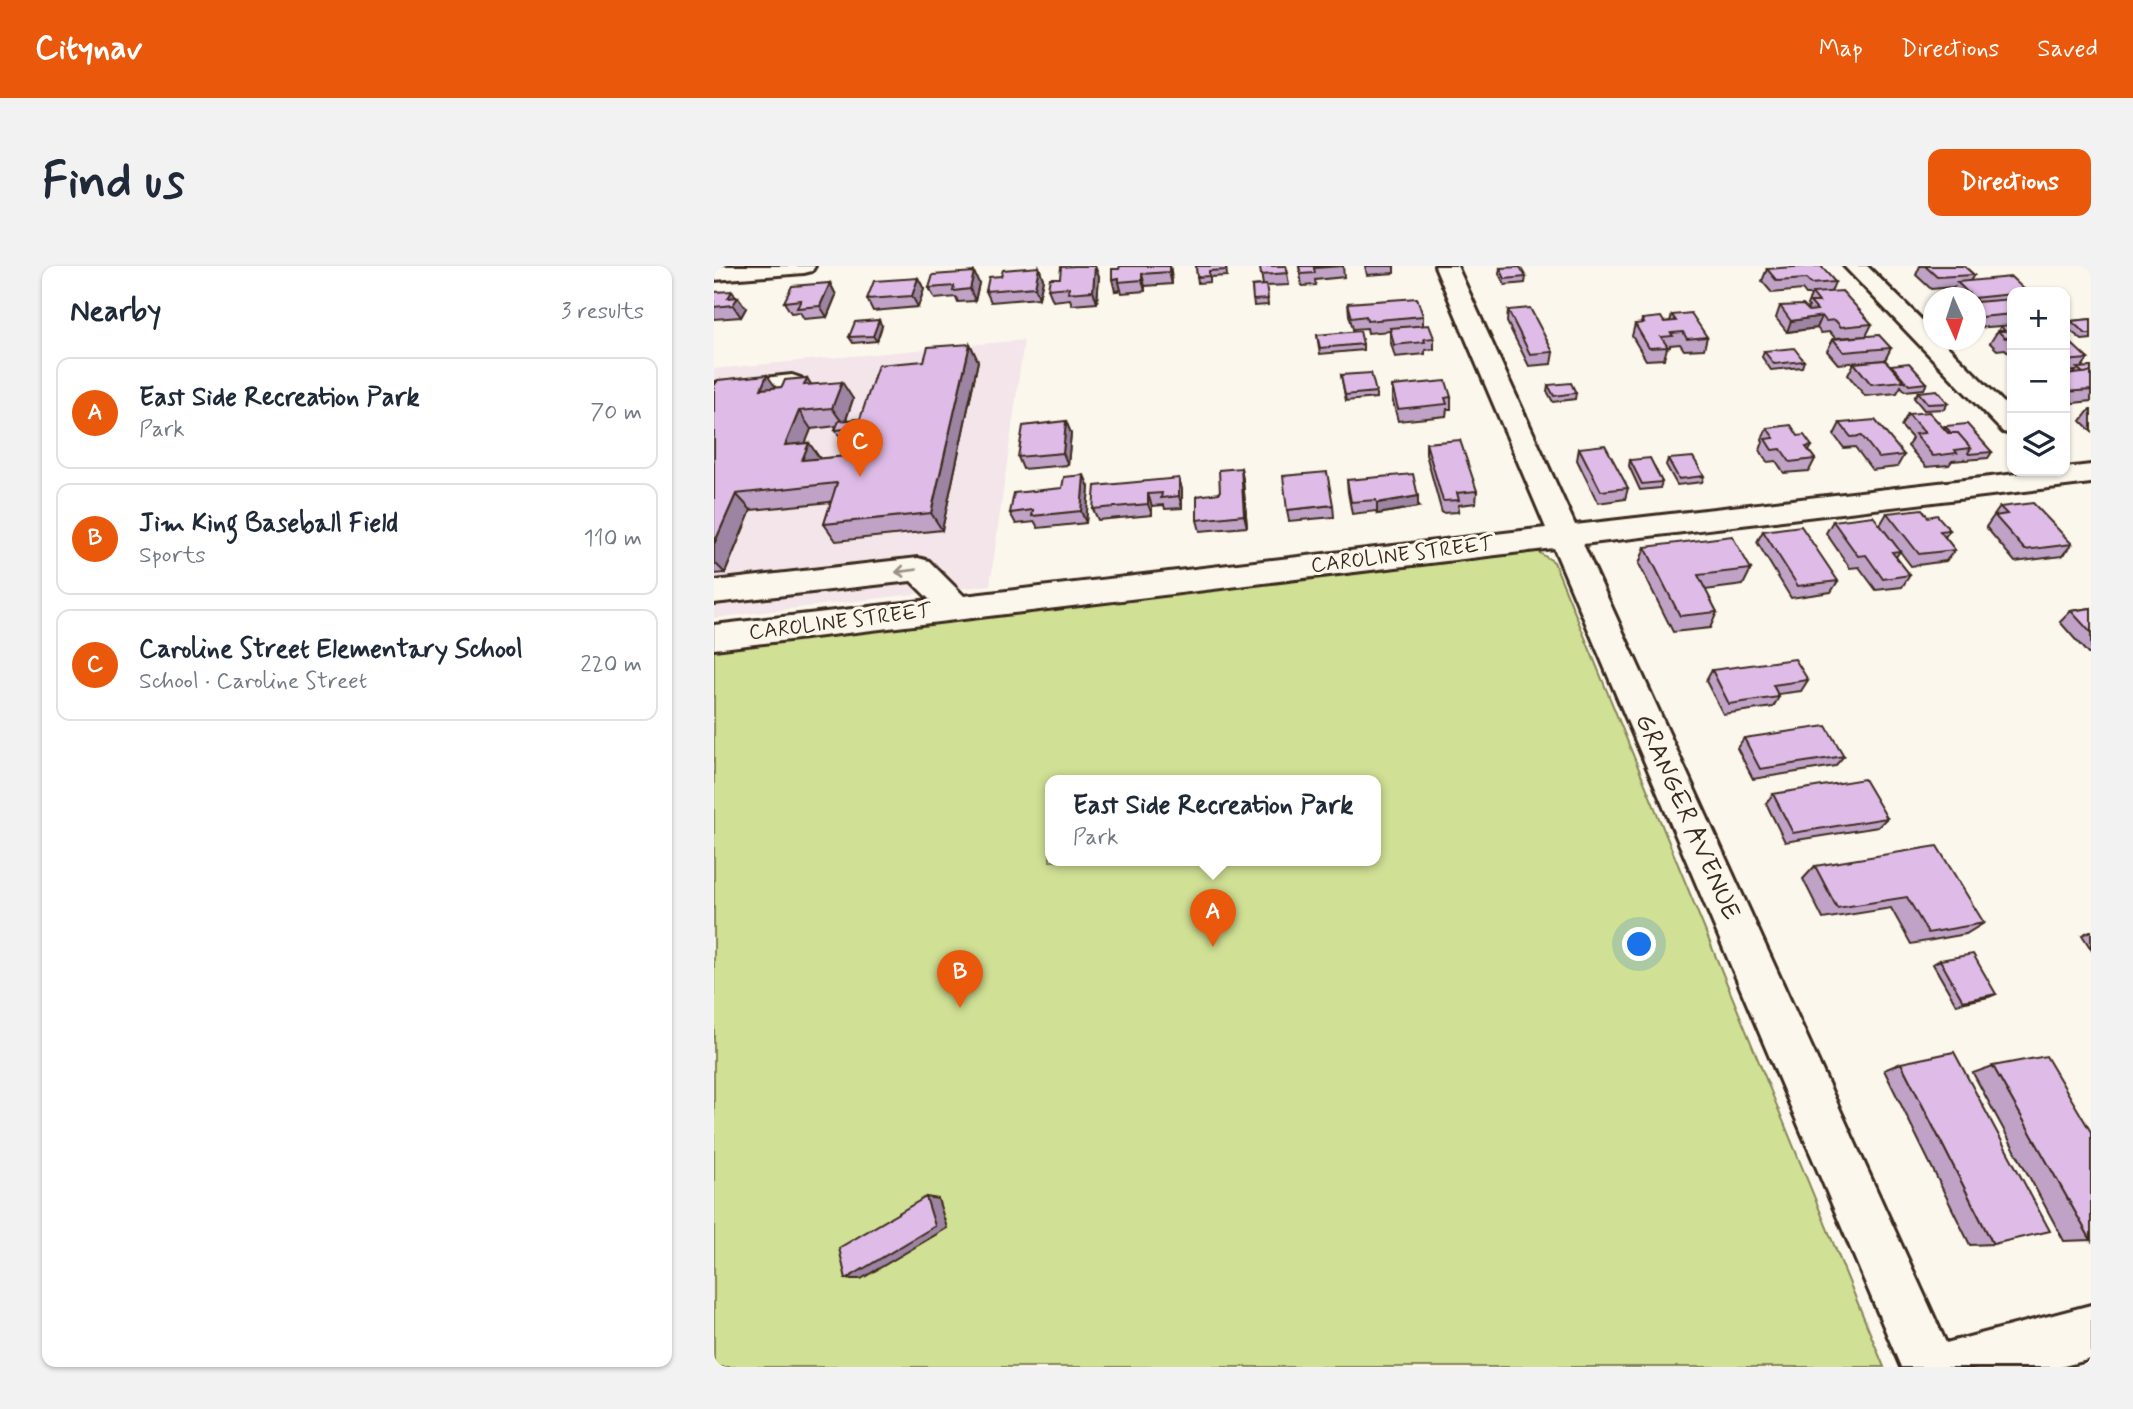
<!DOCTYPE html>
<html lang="en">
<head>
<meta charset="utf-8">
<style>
  :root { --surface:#fff; --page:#f2f2f3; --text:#1f2937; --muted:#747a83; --line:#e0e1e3; --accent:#ea580c }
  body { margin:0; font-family:Mynerve,sans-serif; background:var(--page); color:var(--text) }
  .controls { position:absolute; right:21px; top:21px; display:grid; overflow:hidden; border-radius:14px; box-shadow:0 2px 5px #0004 }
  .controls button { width:63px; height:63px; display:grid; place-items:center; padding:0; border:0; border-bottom:2px solid var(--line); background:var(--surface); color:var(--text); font:35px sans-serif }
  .compass { position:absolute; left:1209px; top:21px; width:63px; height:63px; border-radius:50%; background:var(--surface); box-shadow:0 2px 5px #0004; rotate:177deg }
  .you { position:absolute; left:926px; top:679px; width:24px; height:24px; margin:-18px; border:5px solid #fff; border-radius:50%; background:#1a73e8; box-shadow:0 0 0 10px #1a73e833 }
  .badge { display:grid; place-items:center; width:46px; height:46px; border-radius:50%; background:var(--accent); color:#fff; font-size:23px; font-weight:700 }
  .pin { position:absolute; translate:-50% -58px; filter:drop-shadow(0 2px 4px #0008) }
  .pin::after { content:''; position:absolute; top:37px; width:24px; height:21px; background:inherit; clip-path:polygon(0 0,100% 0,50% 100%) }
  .popup { position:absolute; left:331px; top:509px; width:336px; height:91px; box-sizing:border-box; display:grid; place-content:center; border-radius:14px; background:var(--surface); filter:drop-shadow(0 2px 5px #0005); font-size:23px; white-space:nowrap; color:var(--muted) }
  .popup b { font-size:26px; color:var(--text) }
  .popup::after { content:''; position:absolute; left:50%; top:100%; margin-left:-14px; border:14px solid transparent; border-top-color:var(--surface) }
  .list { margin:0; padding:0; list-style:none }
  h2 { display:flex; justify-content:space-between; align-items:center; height:91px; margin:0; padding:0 28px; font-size:30px }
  h2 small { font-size:23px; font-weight:400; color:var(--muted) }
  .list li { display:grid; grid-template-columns:46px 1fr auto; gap:21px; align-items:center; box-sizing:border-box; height:112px; margin:0 14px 14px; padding:0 14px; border:2px solid var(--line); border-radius:14px }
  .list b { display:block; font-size:26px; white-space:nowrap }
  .list p { margin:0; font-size:23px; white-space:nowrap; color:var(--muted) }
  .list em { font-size:23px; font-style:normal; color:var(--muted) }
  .icon { flex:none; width:38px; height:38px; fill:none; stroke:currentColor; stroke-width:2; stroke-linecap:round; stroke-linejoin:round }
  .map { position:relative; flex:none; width:1377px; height:1101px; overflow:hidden; border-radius:14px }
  header { display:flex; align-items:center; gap:42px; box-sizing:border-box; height:98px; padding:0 35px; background:var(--accent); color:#fff }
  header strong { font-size:33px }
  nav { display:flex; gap:38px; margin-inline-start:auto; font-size:24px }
  .intro { display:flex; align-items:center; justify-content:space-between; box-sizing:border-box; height:168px; padding:0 42px }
  h1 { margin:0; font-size:49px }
  .button { padding:18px 32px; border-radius:14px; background:var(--accent); color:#fff; font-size:24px; font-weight:700 }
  main { display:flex; gap:42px; padding:0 42px }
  aside { flex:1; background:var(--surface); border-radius:14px; box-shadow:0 2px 5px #0004 }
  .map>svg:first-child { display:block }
</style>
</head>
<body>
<header>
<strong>Citynav</strong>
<nav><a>Map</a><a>Directions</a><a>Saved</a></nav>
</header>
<div class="intro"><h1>Find us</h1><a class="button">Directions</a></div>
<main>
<aside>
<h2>Nearby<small>3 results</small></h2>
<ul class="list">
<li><span class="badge">A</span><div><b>East Side Recreation Park</b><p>Park</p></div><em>70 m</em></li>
<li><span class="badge">B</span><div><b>Jim King Baseball Field</b><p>Sports</p></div><em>110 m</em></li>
<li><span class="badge">C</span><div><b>Caroline Street Elementary School</b><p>School · Caroline Street</p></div><em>220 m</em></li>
</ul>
</aside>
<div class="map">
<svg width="1377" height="1101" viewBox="0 0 1377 1101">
  <rect width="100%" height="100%" fill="#fbf7ec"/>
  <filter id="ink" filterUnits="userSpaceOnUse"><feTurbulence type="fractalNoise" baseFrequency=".0143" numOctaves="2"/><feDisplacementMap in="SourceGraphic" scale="14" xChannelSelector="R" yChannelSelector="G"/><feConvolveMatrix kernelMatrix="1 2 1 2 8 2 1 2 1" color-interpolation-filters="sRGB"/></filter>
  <g filter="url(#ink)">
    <path fill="#f3e5ea" d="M310,74L276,319L0,352V103Z"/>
    <path fill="#d0e094" stroke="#868559" stroke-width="2" fill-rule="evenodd" d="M801,285L824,286L840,296L1170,1101H0V382ZM336,515H662V595H336Z"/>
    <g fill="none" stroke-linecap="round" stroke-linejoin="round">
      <g stroke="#3b2a1e" stroke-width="6">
        <path id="minor" d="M0,0H101L98,5L90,7L0,14Z
          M721,0H743L861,259L1329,205H1351V202L1377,199V217L869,278L1232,1077L1377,1039V1093L1346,1101H1187L840,282L0,383V359L216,334L197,315L0,337V315L204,292L215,295L250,330L832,262Z
          M1130,0H1153L1220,66V74H1227L1298,145V168L1289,166Z
          M78,109L87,112L91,117L87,122L0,133V117Z"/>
      </g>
      <use href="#minor" fill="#fbf7ec" fill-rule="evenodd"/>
    </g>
    <path fill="#c0a2c7" stroke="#3b2a1e" stroke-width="2" fill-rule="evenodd" d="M406,0H456L457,6L458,18L431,20V25L408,27L407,24L401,25Z
      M482,0H512L513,10L496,11V16L484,17Z
      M546,0H572L575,19L552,20L554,39L540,40L538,20L549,19Z
      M585,0H629L630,11L601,14L602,19L588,20Z
      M651,0H680V7L653,9Z
      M1206,0H1250L1260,9L1256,15L1298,26V86L1295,87L1291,83L1283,84L1276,77L1287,60L1262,62V32H1241L1236,27L1240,21L1217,23L1202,9Z
      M325,1L329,13L325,32L277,36L272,25L287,10Z
      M786,2L812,11L811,17L791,19L785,8Z
      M1053,3L1121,16L1117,26L1158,58L1152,70L1121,72L1116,66L1107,67L1103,62L1073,66L1062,52L1066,40L1093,43L1095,41L1093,39L1097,29H1092L1088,24L1058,27L1048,15Z
      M385,10L383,37L358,39L356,33L339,35L334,23Z
      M204,12L210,23L204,41L159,45L153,33Z
      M116,17L122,29L113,51L90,53L86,46L77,47L70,36Z
      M265,17L261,35L244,36L242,31L221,33L215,22Z
      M0,26L22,31L32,42L27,51L0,53Z
      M634,37L709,50V59L720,72V83L711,84V88L681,91L676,74V65L654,67L653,62L639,63L635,49Z
      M794,44L839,86L837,98L815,100L793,56Z
      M958,49L993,71L990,83L970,84L966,78L956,79V81L953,82L950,93L932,94L918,70L921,58H927L928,53L950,56L956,55Z
      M1377,53V73L1368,74L1352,61L1357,55Z
      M168,60L163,75L139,77L135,71Z
      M603,69L649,78V84L606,88Z
      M1119,73L1177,82L1171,94L1124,98L1113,85Z
      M256,78L264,95L228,264L122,275L110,258L117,236L37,244L11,307L0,308V120L62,122L68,121L93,112L97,119L139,133L132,154L146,153L210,95ZM123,160L121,164L133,181H136L133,190L106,193L95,177H91L97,163Z
      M1351,79L1374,93L1367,102L1377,101V135L1351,138V109L1359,108L1362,105L1351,106Z
      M1050,85L1090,95L1088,101L1057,104L1048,91Z
      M1140,97L1176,100L1177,99L1213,117L1210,123L1191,125L1187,120L1183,127L1151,130L1134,109Z
      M627,109L662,126V132L632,135Z
      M834,119L862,127L861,133L839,136L833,125Z
      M678,120L737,131V143H733L732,150L684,155L678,132Z
      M1204,126L1234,137L1230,143L1210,144L1200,132Z
      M1376,143H1377V165L1367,155Z
      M1194,148L1229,162L1231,160L1278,186L1274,192L1251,194L1250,193L1249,194L1238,195L1235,199L1212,201L1194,180L1198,172L1187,160Z
      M1126,157L1190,189L1183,201L1158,204L1141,181L1130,182L1120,169Z
      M1053,162L1084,170L1098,180L1095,185L1101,193L1095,205L1070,207L1062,195L1053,196L1046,184L1049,176L1048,173Z
      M357,167L354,199L309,203L304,191Z
      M712,177L763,225L762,237L745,239L744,246L728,247L712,188Z
      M865,182L914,222L911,233L884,237L863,194Z
      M954,193L990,210L988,216L963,219L952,199Z
      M916,194L948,216L946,222L926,224L915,200Z
      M527,202L529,214L533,261L486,265L483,254Z
      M465,212L468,224V242L451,243L450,239L438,240V249L384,254L379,243Z
      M633,214L704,241L663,248L662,245L638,248L634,226Z
      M375,221L372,257L324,262L321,256L302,258L296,247Z
      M619,239L620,251L575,255L573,244Z
      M1286,241L1358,278L1348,290L1301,296L1272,261Z
      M1173,247L1214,251L1236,264L1231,271L1241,284L1232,295L1197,300L1166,259Z
      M1119,255L1186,285L1182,291L1196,309L1188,321L1162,324L1145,301L1136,302L1112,267Z
      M1049,265L1124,315L1117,326L1077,332L1043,276Z
      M931,281L1037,303L1029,319L991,324L1003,346L996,362L959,366L925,298Z
      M1377,342V388H1374L1346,356L1357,345Z
      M998,404L1094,414L1087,425L1064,428L1065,431L1059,441L1009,448L992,415Z
      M1030,472L1130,490L1121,500L1039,513L1023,482Z
      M1059,528L1173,552L1164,561L1071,576L1052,537Z
      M1101,600L1270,657L1252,668L1197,678L1177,642L1109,653L1089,613Z
      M1376,665H1377V683L1368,669Z
      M1226,694L1282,728L1275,731L1242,738L1219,698Z
      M1187,797L1279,978L1256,979L1170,804Z
      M1279,800L1377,974L1350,975L1259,807Z"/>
    <path fill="#9c84a2" stroke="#3b2a1e" stroke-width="2" d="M381,0L385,10L383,37L379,25Z
      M455,0H456L457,6L458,18L455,6Z
      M325,1L329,13L325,32L321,21Z
      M260,6L265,17L261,35L256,23Z
      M428,8L431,20V25L428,14Z
      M204,12L210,23L204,41L198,30Z
      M405,12V16L407,24L401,25L398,13Z
      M116,17L122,29L113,51L106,40Z
      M18,25L23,33L24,31L32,42L27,51L14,32Z
      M1108,50L1103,62L1073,66L1077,55Z
      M165,54L168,60L163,75L159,70Z
      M256,78L264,95L228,264L217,247Z
      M53,109L65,126L47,123Z
      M93,112L104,129L90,119Z
      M128,116L139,133L130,159L118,142Z
      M85,145L97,163L84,196L71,179Z
      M352,155L357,167L354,199L349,187Z
      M95,177L107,194H88Z
      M527,202L529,214L533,261L530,249Z
      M370,209L375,221L372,257L367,245Z
      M465,212L468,224V242L465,230Z
      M22,228L37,244L11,307L0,296V278Z
      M434,228L438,240V249L434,238Z
      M704,230V241L663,248V237Z
      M212,931L224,933L233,962L147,1013H132Z"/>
    <path fill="#dfbce7" stroke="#3b2a1e" stroke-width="2" d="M361,0H381L379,25L354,27L355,21L334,23L336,12H346L347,1Z
      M406,0H455V6L428,8V14L405,16V12L398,13V3H405Z
      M482,0H512V4L495,5V10L483,11Z
      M546,0H572L574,7L547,9Z
      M585,0H628L600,2L601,7L587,8Z
      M1093,0H1107L1121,16L1097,18L1092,13L1063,15L1053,3Z
      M1211,0H1250L1260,9L1223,11Z
      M325,1L321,21L272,25L275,11L287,10L289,4Z
      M806,1L812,11L791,13L786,2Z
      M260,6L256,23L239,25L240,20L215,22L219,9Z
      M1297,11L1313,26H1298V28L1259,32L1243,16Z
      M204,12L198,30L153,33L160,15Z
      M116,17L106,40L83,42L87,34L70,36L78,20Z
      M552,19L554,33L539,34L538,20Z
      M18,25L14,32L24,31L19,39L0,41V26Z
      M1128,25L1158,58L1127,61L1121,54L1112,55L1108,50L1077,55L1066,40L1089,39L1095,45L1103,44L1096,36H1105L1098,27Z
      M703,32L709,50L653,55L652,50L638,52L634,37Z
      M1298,33V48L1267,51L1262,46V36Z
      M816,42L839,86L816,88L794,44Z
      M977,47L993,71L973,73L969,66L957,67L959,70L947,71L954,81L935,82L921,58L930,57L928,53L947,51L950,56L962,55L958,49Z
      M1377,53V68H1372L1357,55Z
      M165,54L159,70L135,71L141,56Z
      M715,59L720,72L710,73L711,76L680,79L676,62Z
      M1298,59V71L1291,72L1284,65H1291L1287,60Z
      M646,65L649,78L606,82L603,69Z
      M1165,69L1177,82L1130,86L1119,73Z
      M256,78L217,247L110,258L123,217L22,228L0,278V120L4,114L53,109L47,123L68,121L71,114L93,112L90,119L128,116L118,142L85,145L71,179L95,177L88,194L133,190L142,162L121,164L125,155L146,153L164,99L210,95L214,81Z
      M1358,78L1374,93L1351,95V79Z
      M1080,82L1090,95L1060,98L1050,85Z
      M1171,94L1190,115L1157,118L1140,97Z
      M1195,97L1213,117L1195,119L1177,99Z
      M1377,101V106L1369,107L1363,102Z
      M1377,106V124L1351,126V109Z
      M657,107L662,126L631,129L627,109Z
      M732,115L737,131L731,132L733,138L684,143L678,120Z
      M857,117L862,127L840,130L834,119Z
      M1223,124L1234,137L1214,138L1204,126Z
      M1215,146L1234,167H1244L1257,182L1241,184L1243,187L1219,190L1201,168L1211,167L1194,148Z
      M1161,154L1190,189L1165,192L1148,170L1137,171L1126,157Z
      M352,155L349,187L304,191L309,160Z
      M1253,158L1278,186L1255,188L1254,187L1257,182L1244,167H1237L1231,160Z
      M1077,159L1084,170L1090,169L1098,180L1092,181L1101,193L1076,196L1067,183L1058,184L1051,173L1060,172L1053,162Z
      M746,174L763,225L743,227L745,234L729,235L712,177Z
      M891,179L914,222L887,225L865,182Z
      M979,191L990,210L965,213L954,193Z
      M936,192L948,216L928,218L916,194Z
      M527,202L530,249L483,254V230L506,227L505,204Z
      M613,206L619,239L573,244L569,210Z
      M699,208L704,230L663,237L662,234L637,236L633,214Z
      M370,209L367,245L318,250L319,244L296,247L300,227L348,222L350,211Z
      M465,212V230L447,232L448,227L434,228V238L379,243L381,220Z
      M1319,237L1358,278L1311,284L1281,250L1293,248L1286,241Z
      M1208,243L1214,251L1223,249L1236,264L1226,265L1241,284L1205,288L1173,247Z
      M1159,250L1186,285L1178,286L1196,309L1169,313L1152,289L1144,290L1119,255Z
      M1087,260L1124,315L1084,320L1049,265Z
      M1018,270L1037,303L984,309L1003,346L966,350L931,281Z
      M1377,342V367L1357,345Z
      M1081,393L1094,414L1059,419L1065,431L1015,438L998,404Z
      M1112,460L1130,490L1046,503L1030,472Z
      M1150,513L1173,552L1079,567L1059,528Z
      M1223,580L1270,657L1214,667L1193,631L1123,642L1101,600Z
      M1259,688L1282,728L1249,735L1226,694Z
      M1240,786L1336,965L1279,978L1187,797Z
      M1332,790L1377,866V974L1279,800Z
      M212,931L221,960L132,1013L125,982Z"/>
    <defs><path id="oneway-shaft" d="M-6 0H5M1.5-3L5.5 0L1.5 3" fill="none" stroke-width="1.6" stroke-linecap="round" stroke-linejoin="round" transform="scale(1.75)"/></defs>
    <use stroke="#9b9085" href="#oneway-shaft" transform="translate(192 305) rotate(173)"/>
  </g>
  <g text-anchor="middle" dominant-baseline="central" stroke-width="6" stroke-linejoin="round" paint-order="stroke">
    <g font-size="21" fill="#3b2a1e" stroke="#fbf7ec">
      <text transform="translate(688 289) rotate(-7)">CAROLINE STREET</text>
      <text transform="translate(126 356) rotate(-7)">CAROLINE STREET</text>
    </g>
    <g font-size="26" fill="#3b2a1e" stroke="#fbf7ec">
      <text transform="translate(973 551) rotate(66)">GRANGER AVENUE</text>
    </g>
  </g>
</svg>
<div class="controls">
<button>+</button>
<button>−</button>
<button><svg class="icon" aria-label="layers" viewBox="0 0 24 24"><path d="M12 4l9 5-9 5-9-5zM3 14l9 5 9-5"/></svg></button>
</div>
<svg class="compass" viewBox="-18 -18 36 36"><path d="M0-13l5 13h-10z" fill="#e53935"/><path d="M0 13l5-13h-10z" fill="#747a83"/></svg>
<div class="you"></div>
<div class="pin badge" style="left:499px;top:681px">A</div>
<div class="popup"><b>East Side Recreation Park</b>Park</div>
<div class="pin badge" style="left:246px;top:742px">B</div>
<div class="pin badge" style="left:146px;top:211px">C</div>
</div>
</main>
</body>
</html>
